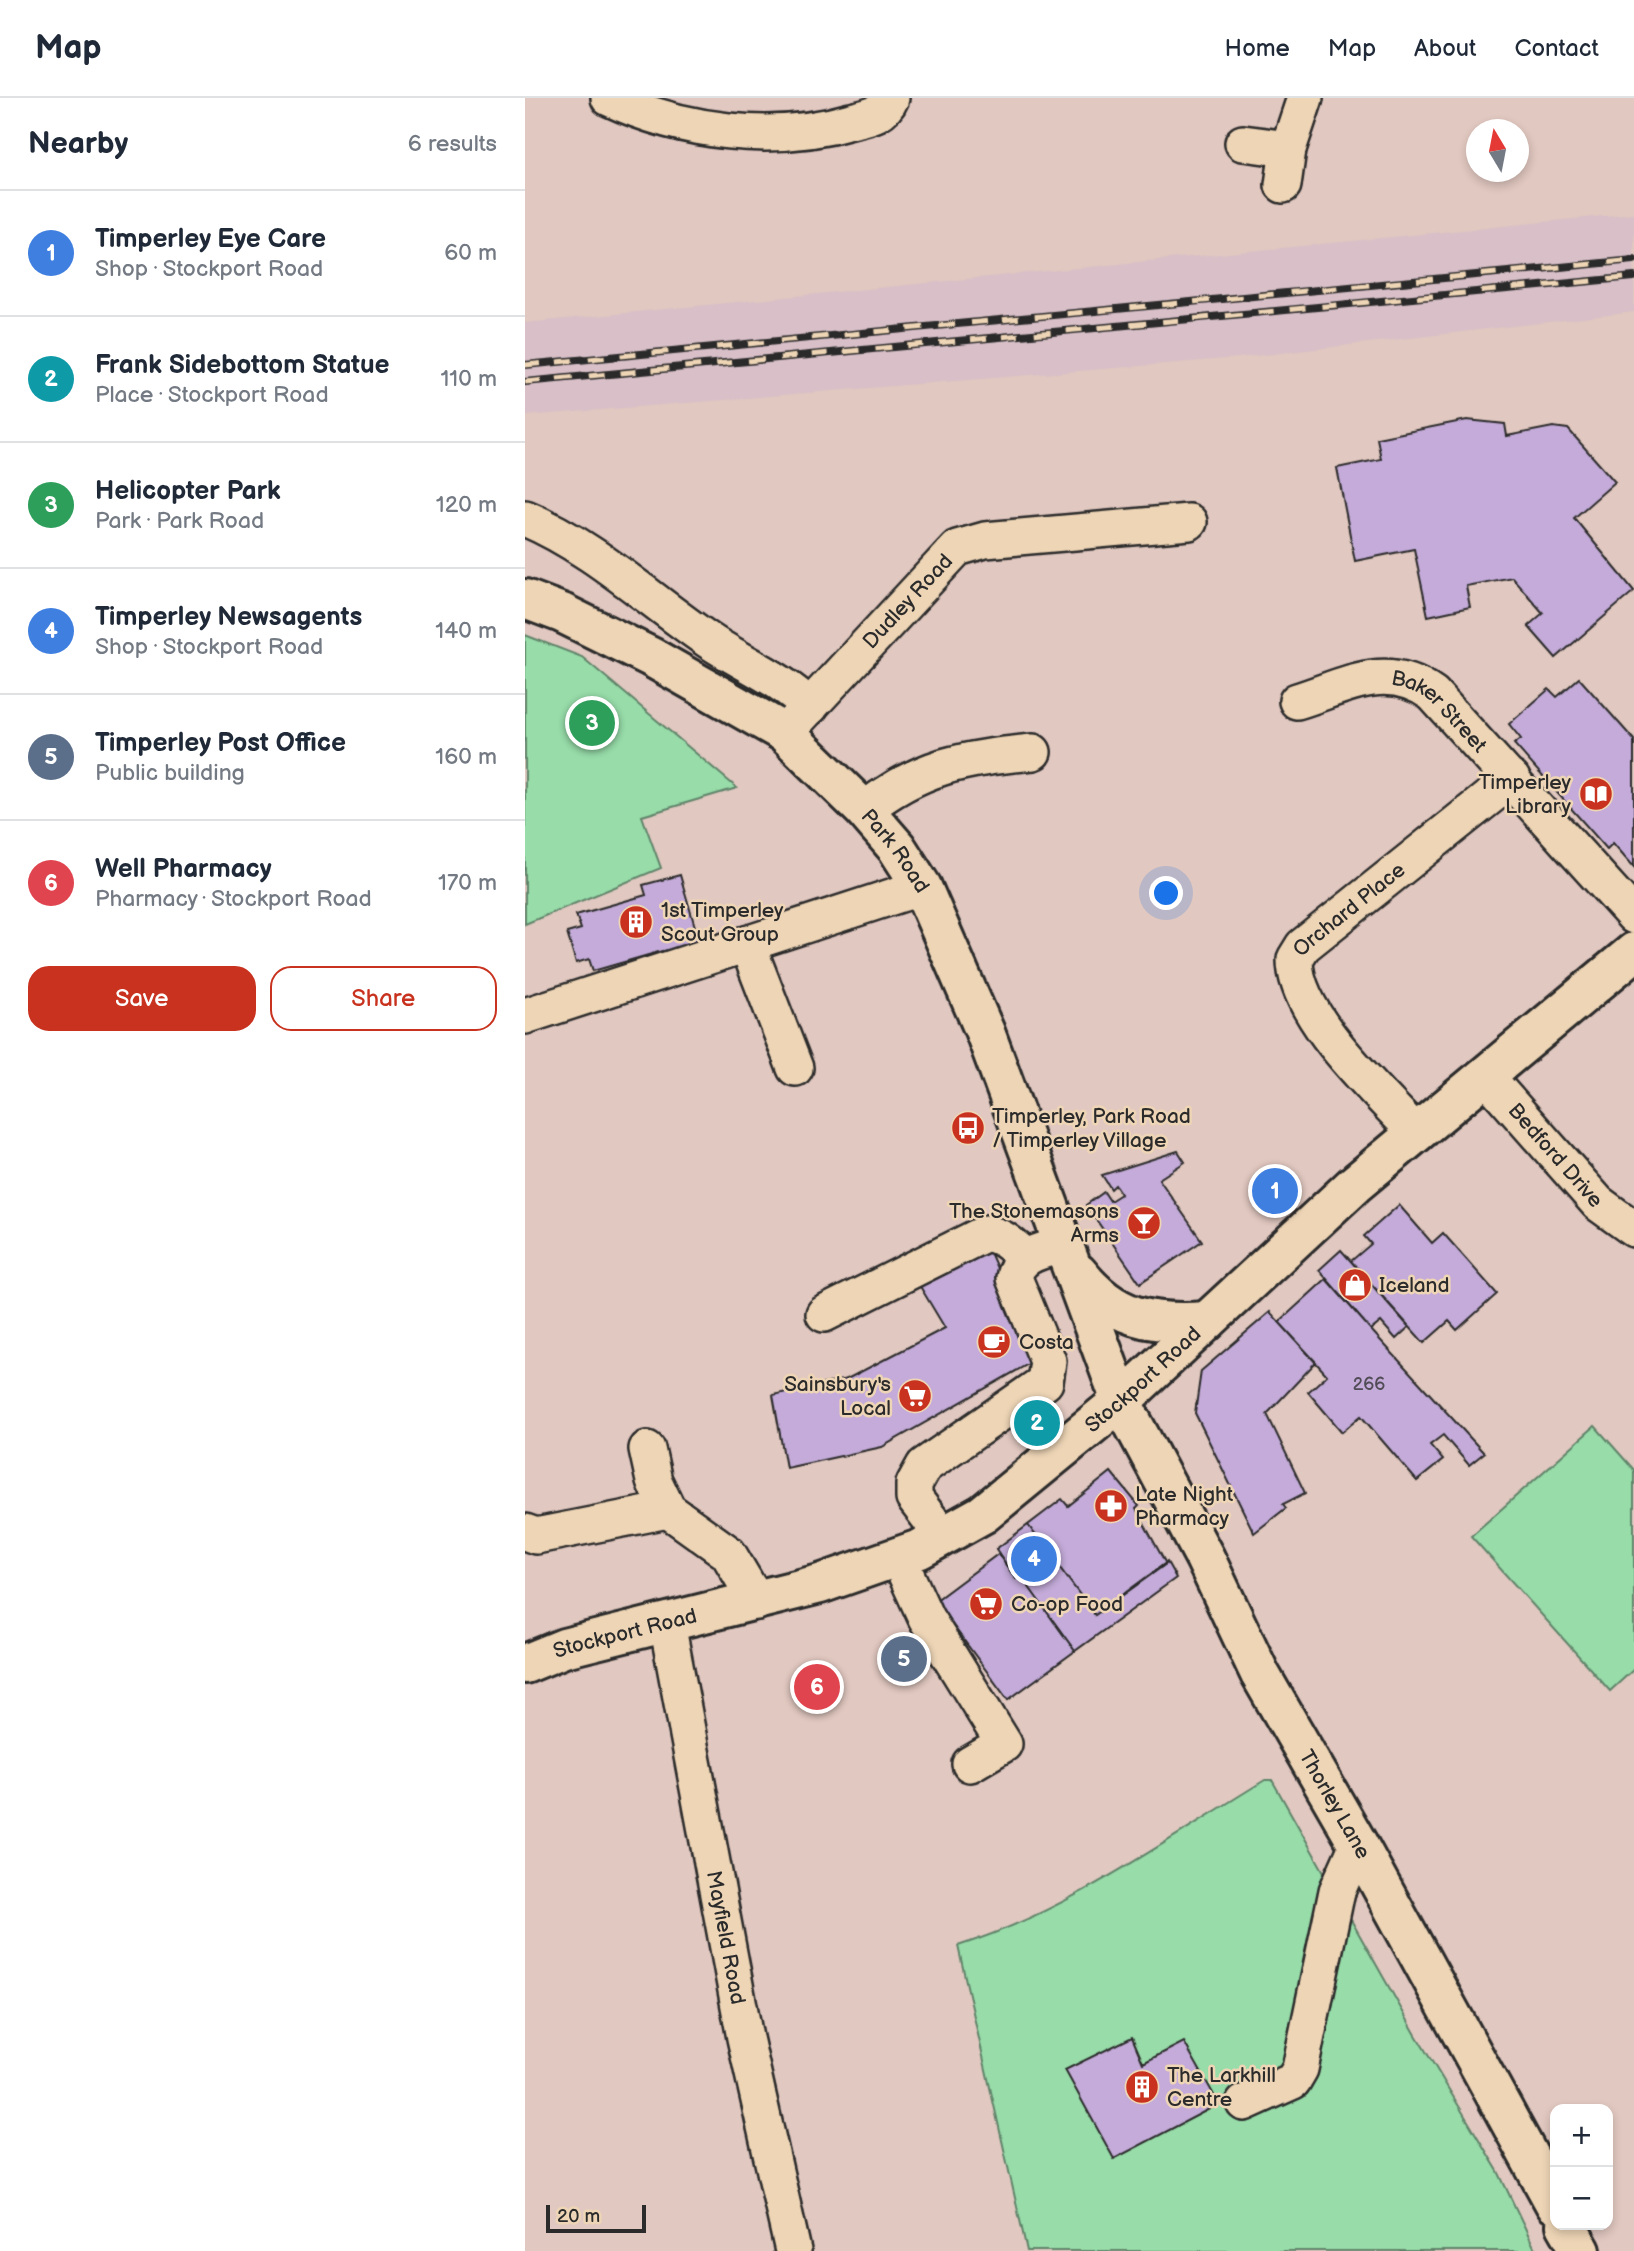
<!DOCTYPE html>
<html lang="en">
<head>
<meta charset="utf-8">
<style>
  :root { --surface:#fff; --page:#f6f6f7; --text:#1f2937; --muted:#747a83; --line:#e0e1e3; --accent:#c8321e }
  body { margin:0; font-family:"Balsamiq Sans",sans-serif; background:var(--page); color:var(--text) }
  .controls { position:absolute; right:21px; bottom:21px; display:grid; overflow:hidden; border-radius:14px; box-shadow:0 4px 10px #0003 }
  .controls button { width:63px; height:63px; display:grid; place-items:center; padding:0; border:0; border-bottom:2px solid var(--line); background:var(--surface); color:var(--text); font:35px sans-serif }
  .compass { position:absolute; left:941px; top:21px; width:63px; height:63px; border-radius:50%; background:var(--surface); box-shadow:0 4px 10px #0003; rotate:350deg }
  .scale { position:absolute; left:21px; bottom:18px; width:100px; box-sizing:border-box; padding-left:7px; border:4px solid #2b2b2b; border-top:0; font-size:19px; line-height:24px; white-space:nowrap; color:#2b2b2b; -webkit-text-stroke:5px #eed5b6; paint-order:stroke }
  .you { position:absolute; left:642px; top:796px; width:24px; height:24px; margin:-18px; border:5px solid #fff; border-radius:50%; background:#1a73e8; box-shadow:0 0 0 10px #1a73e833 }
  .badge { display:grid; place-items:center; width:46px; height:46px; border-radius:50%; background:var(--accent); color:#fff; font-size:23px; font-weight:700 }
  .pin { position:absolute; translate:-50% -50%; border:4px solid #fff; box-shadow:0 2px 7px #0006 }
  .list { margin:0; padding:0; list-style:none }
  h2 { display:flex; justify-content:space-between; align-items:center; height:91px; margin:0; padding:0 28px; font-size:30px }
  h2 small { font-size:23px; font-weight:400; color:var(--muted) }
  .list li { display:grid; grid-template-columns:46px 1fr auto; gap:21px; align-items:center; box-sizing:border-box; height:126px; padding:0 28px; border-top:2px solid var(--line) }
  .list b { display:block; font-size:26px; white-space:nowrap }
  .list p { margin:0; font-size:23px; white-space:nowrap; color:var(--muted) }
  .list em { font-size:23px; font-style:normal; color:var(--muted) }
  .actions { display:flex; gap:14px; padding:21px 28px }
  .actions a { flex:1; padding:16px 0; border:2px solid var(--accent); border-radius:21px; text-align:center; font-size:24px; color:var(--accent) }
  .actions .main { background:var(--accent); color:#fff }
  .map { position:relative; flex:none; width:1109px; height:2153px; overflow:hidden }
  header { display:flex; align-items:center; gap:42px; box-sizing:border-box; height:98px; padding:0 35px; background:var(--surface); border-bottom:2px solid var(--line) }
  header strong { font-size:33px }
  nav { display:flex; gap:38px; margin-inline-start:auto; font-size:24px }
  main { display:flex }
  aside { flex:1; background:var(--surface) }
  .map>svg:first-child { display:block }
</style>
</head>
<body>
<header>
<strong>Map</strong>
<nav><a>Home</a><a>Map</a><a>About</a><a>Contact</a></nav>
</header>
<main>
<aside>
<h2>Nearby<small>6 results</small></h2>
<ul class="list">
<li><span class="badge" style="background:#3f7fe0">1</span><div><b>Timperley Eye Care</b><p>Shop · Stockport Road</p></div><em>60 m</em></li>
<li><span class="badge" style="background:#0f9aa8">2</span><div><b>Frank Sidebottom Statue</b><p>Place · Stockport Road</p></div><em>110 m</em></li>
<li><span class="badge" style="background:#2e9e5b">3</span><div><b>Helicopter Park</b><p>Park · Park Road</p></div><em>120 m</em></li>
<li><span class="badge" style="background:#3f7fe0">4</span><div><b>Timperley Newsagents</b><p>Shop · Stockport Road</p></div><em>140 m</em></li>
<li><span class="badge" style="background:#5c6f8a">5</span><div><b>Timperley Post Office</b><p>Public building</p></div><em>160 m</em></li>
<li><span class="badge" style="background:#e0444e">6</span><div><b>Well Pharmacy</b><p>Pharmacy · Stockport Road</p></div><em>170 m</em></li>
</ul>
<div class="actions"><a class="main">Save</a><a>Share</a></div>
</aside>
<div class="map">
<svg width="1109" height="2153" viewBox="0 0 1109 2153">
  <rect width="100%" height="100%" fill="#e1c8c0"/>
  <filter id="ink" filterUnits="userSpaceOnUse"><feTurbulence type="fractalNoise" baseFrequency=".0143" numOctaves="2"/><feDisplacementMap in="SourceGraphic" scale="14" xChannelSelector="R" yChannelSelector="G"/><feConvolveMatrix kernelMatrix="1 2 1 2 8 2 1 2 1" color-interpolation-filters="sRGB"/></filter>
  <g filter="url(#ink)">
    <path fill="#d8bfc8" d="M1109,115V214L713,260L0,318V225Z"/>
    <path fill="#97dca9" stroke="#61846a" stroke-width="2" d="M0,537L57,559L212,690L117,718L136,770L0,826Z
      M1070,1328L1109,1372V1571L1085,1593L946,1438Z
      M740,1682H747L891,1937L973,2073L1011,2153H502L433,1848C544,1813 641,1742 740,1682Z"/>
    <path fill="#c4abd9" stroke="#2b2b2b" stroke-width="2" d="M942,322L980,326L982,338L1028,329L1043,331L1090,384L1049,420L1109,493L1031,560L1003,528L1018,515L987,479L941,488L945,509L903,518L889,451L830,463L812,370L856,361L852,340Z
      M1054,580L1109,642V769L1088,745L1082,751L989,646L996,641L984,626L1024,591L1032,599Z
      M155,777L175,846L138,857L137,853L68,873L64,861L51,865L42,835L56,831L51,817L121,797L118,787Z
      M653,1053L660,1064L634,1081L677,1143L615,1185L561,1107L579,1094L585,1103L596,1096L590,1087L586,1091L577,1077Z
      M874,1107L907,1145L918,1135L972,1196L932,1232L924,1223L899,1245L826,1163L846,1146L839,1138Z
      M460,1143L512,1261L357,1349L261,1370L248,1297L322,1281L420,1230L390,1180Z
      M816,1152L884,1229L871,1241L856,1224L846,1232L794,1172Z
      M801,1181L846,1232L959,1355L944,1367L918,1337L905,1347L918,1362L892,1383L836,1318L817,1334L783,1294L802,1277L754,1224Z
      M745,1214L791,1264L742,1316L780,1395L758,1406L761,1410L729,1435L670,1315L676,1273Z
      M586,1374L614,1408L611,1411L641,1466L570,1517L503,1427L537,1401L543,1408Z
      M503,1427L570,1517L642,1464L651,1480L550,1553L496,1478L491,1481L471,1451Z
      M473,1456L491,1481L496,1478L550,1553L483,1602L410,1503Z
      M607,1939L618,1965L659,1944L694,2006L589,2061L540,1972Z"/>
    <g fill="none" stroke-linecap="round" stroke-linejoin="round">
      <g stroke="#2b2b2b" stroke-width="40">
        <g id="minor">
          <path d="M84,0C157,34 248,46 326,23C343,19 359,17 366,0"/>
          <path d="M718,45L763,51"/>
          <path d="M758,87L763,51L780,0"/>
          <path d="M0,420C67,448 123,501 183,542C217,565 256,580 285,609"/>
          <path id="s1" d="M772,603C821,588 861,562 908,596L1109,818"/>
          <path id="s2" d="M260,635L432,450L460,442L664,424"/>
          <path d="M339,712C396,667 438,661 508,654"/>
          <path d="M222,846L270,970"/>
          <path d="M0,918L397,789"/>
          <path id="s3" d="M960,977L1073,1105L1109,1131"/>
          <path id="s4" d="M891,1035C854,994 769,918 770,861L778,848L987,681"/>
          <path d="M299,1216L461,1135C485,1139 492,1157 505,1157"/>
          <path d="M122,1351L129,1383L143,1412L203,1455L232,1504"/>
          <path d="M0,1434L11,1438L143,1412"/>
          <path d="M418,1438L389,1400V1386L399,1368L520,1284L523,1263L489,1180C493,1155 519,1153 540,1146"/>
          <path d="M373,1459L401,1520L479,1646L445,1666"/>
          <path id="s5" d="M142,1525L220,1940L268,2153"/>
          <path d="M719,2005L768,1983L775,1971L812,1793L833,1746"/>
        </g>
      </g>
      <g stroke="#2b2b2b" stroke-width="44">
        <g id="major">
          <path id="s6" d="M0,501L37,515L126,559L260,635L339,712L372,750L397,789L460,934L596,1303L680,1460L735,1576L833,1746L1030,2106"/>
          <path d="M553,1175C589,1221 626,1227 682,1223"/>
          <path id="s7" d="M0,1566L39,1550L295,1486L395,1451L458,1416L596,1303L830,1086L1109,854"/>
          <path d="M1041,2127L1056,2153"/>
        </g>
      </g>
      <use href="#minor" stroke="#eed5b6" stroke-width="35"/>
      <use href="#major" stroke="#eed5b6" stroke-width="38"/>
      <g stroke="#2b2b2b" stroke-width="8">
        <path id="rail" d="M0,267L1109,162
          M0,284L1109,179"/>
      </g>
      <use href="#rail" stroke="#eed5b6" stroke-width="5" stroke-dasharray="16" stroke-linecap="butt"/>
    </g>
  </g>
  <defs>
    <g id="library-disc" transform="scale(1.75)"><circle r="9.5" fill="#c8321e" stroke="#eed5b6"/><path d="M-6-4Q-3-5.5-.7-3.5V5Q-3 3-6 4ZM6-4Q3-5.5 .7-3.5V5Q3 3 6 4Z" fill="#fff"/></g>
    <g id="building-disc" transform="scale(1.75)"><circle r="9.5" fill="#c8321e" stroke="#eed5b6"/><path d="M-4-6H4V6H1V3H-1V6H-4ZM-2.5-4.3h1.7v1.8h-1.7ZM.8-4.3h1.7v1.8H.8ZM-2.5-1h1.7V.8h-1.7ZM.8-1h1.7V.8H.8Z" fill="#fff"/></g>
    <g id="bus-disc" transform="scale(1.75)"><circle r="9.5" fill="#c8321e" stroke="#eed5b6"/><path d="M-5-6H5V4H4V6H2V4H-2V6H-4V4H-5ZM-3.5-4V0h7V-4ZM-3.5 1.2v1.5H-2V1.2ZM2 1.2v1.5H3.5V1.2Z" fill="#fff"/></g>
    <g id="bar-disc" transform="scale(1.75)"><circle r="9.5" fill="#c8321e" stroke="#eed5b6"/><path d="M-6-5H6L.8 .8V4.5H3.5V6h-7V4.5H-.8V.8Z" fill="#fff"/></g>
    <g id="shop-disc" transform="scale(1.75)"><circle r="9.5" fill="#c8321e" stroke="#eed5b6"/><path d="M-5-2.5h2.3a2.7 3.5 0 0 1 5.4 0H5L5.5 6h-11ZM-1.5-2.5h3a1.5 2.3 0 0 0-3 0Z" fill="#fff"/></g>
    <g id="cafe-disc" transform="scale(1.75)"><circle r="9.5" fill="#c8321e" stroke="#eed5b6"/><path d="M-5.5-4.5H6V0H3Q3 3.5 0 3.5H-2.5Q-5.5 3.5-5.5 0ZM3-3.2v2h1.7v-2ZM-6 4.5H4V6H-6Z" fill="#fff"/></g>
    <g id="supermarket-disc" transform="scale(1.75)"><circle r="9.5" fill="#c8321e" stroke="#eed5b6"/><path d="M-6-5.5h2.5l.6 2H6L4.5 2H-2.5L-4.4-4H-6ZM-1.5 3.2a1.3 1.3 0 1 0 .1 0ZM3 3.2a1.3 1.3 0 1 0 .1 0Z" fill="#fff"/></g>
    <g id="pharmacy-disc" transform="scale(1.75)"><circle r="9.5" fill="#c8321e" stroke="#eed5b6"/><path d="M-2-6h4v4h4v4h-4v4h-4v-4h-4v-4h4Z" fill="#fff"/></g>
  </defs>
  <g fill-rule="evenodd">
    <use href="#library-disc" x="1071" y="696"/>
    <use href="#building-disc" x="111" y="824"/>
    <use href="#bus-disc" x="443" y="1030"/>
    <use href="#bar-disc" x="619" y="1125"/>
    <use href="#shop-disc" x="830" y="1187"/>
    <use href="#cafe-disc" x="469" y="1244"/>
    <use href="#supermarket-disc" x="390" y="1298"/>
    <use href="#pharmacy-disc" x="586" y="1408"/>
    <use href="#supermarket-disc" x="461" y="1506"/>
    <use href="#building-disc" x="617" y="1989"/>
  </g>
  <g text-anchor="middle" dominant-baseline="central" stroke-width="5" stroke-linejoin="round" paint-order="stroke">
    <g font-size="18" fill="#514b56">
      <text x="844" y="1286">266</text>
    </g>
    <g font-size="21" fill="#2b2b2b" stroke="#eed5b6">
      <text stroke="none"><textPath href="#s2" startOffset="180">Dudley Road</textPath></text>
      <text stroke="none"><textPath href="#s1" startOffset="158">Baker Street</textPath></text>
      <text stroke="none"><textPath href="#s6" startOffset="455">Park Road</textPath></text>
      <text stroke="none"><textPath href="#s4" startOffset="290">Orchard Place</textPath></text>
      <text stroke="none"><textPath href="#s3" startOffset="107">Bedford Drive</textPath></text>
      <text stroke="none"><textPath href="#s7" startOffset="693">Stockport Road</textPath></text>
      <text stroke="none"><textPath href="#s7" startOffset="105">Stockport Road</textPath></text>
      <text stroke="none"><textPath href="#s6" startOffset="1508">Thorley Lane</textPath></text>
      <text stroke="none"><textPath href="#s5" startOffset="320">Mayfield Road</textPath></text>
    </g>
    <g font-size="21" fill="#2b2b2b" stroke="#eed5b6" text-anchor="start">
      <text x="1046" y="684" text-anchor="end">Timperley<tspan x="1046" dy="24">Library</tspan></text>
      <text x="136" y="812">1st Timperley<tspan x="136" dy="24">Scout Group</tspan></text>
      <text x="467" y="1018">Timperley, Park Road<tspan x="467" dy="24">/ Timperley Village</tspan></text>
      <text x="594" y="1113" text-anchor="end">The Stonemasons<tspan x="594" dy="24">Arms</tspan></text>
      <text x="854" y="1187">Iceland</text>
      <text x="494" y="1244">Costa</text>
      <text x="366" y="1286" text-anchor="end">Sainsbury's<tspan x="366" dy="24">Local</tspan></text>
      <text x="610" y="1396">Late Night<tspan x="610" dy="24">Pharmacy</tspan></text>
      <text x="486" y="1506">Co-op Food</text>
      <text x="642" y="1977">The Larkhill<tspan x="642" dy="24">Centre</tspan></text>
    </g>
  </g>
</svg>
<div class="controls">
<button>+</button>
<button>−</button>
</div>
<svg class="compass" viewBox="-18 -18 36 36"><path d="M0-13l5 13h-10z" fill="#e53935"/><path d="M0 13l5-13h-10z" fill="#747a83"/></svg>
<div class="scale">20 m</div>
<div class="you"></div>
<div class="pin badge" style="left:750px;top:1093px;background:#3f7fe0">1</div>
<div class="pin badge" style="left:512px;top:1325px;background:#0f9aa8">2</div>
<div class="pin badge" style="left:67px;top:625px;background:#2e9e5b">3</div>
<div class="pin badge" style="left:509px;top:1461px;background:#3f7fe0">4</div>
<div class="pin badge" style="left:379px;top:1561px;background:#5c6f8a">5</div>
<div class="pin badge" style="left:292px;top:1589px;background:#e0444e">6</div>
</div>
</main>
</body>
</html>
